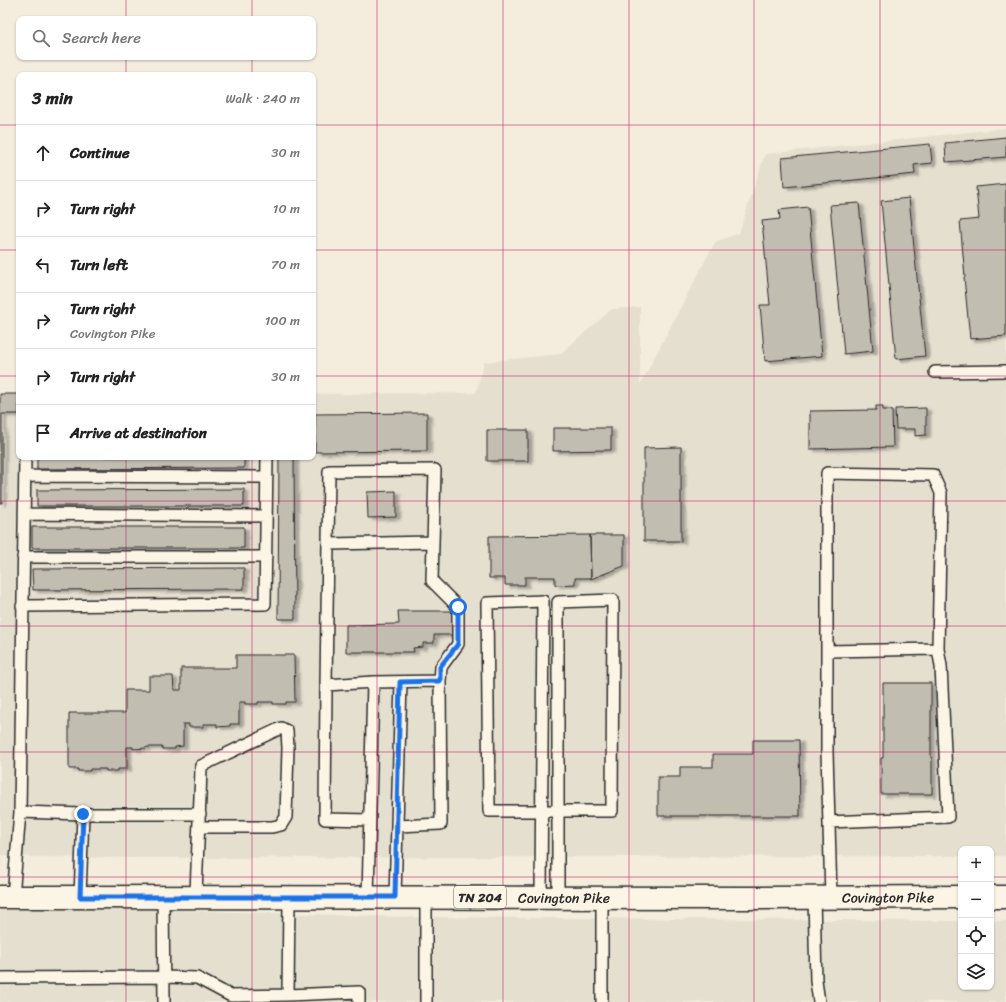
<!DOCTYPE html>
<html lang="en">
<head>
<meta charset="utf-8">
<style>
  :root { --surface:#fff; --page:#f6f6f6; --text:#222; --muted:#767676; --line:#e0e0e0 }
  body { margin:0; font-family:Sriracha,sans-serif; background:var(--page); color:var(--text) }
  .controls { position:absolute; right:12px; bottom:12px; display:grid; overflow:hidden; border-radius:8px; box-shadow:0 1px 3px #0004 }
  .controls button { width:36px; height:36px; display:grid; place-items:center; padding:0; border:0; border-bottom:1px solid var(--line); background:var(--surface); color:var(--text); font:20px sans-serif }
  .stop { position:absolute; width:12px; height:12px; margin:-9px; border:3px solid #1a73e8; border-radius:50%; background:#fff }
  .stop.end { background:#1a73e8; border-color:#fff; box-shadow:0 1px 4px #0008 }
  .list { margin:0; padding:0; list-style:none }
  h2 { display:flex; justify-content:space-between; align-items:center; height:52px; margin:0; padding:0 16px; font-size:17px }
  h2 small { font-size:13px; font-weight:400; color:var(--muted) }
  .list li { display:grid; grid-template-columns:26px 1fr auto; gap:12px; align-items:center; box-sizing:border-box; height:56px; padding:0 16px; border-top:1px solid var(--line) }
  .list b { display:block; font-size:15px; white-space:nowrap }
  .list p { margin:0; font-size:13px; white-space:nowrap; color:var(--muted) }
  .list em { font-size:13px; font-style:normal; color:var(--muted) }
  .icon { flex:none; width:22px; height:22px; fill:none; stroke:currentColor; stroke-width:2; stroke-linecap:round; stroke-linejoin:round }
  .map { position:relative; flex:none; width:1006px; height:1002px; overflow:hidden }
  .search { position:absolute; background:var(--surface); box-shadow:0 1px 3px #0004; left:16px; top:16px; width:300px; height:44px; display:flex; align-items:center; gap:10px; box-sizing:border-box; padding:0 14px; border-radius:8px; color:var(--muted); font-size:15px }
  .panel { position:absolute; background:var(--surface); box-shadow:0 1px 3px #0004; left:16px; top:72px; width:300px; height:388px; border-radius:8px }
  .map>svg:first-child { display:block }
</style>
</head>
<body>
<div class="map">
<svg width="1006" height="1002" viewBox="0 0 1006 1002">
  <defs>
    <filter id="shadow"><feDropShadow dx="4.5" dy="2.5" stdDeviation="1" flood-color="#0004"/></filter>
  </defs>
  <rect width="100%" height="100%" fill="#f4edde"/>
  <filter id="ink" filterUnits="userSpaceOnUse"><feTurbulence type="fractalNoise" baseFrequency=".025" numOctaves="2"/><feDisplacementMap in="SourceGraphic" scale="8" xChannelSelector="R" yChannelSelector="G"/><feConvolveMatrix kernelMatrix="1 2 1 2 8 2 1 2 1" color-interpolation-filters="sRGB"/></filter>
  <g filter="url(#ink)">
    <path fill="#e5dfd0" d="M1006,128V856H991V849H961V856L147,858L34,857L0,855V395H19V457H313V394L476,393L484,362L560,354L612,309L640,307V385L715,242L739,233L765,154Z
      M0,905L409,917L961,921V987H991V921H1006V1002H0Z"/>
    <path fill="#c2bdb1" stroke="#2b2b2b" filter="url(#shadow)" d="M1006,137V157L946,162L945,143Z
      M930,144L932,163L914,165L915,174L784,187L782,158Z
      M1006,184V336L970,339L964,277H965L960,221L979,219L976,187Z
      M909,198L925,356L896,359L881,201Z
      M859,203L873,351L844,354L830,205Z
      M808,207L822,356L765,361L760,305H770L762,221L780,219L779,210Z
      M0,394H19V414H2V503H0Z
      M876,406H883V410H892L893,447L810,449V411L876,410Z
      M926,408V435L915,436V429H896L895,409Z
      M427,413V451L315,452V414Z
      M553,428H611V450L553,451Z
      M487,430H528V461H487Z
      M681,447V541H644V448Z
      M37,457H244V468L37,469Z
      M279,457H294L295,619H278Z
      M244,489V506H37V490Z
      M396,491V517L368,518L367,492Z
      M32,527H244V548H32Z
      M590,535L591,578H575V584L555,585V577H525V585H505V578H489V536Z
      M590,535H624V566L591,579Z
      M244,568V589L33,590L32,569Z
      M398,611H454V635H434V643H423V647L413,648L414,652H346V625L399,624Z
      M236,655H294L295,702H286V704H273V702H258V704H245V702H239V724H230V726L217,727V724H203V727H189V724H183V746L175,747V749H162V747H147L146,748L133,749V747H127V769H118V771H106V769H90V771H78V769H69V713H125V690H149V676H173L174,690H181V668H236Z
      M883,683H931V758H932V794H881V758H883Z
      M753,740H799L800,816H658V777H680V767H713V754H753Z"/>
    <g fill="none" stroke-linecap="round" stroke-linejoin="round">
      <g stroke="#2b2b2b" stroke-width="14">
        <path id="service" d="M935,372L1006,371
          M25,476L267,477
          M24,514L266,516
          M328,544L433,542
          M23,557H266
          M613,600L612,811H558V602Z
          M22,606L265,604L267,457
          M827,651L938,649L941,493L933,475L827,473V752L831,897
          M326,685L325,819L370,820
          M20,812L83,814L80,897
          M83,814H200
          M829,822L948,817L941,666L938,649
          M397,826L441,824L440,681L441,667L458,644V607L432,581L435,470L329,471L326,685L373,682L440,681
          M13,897L20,812L25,457
          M163,897L164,1002
          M395,897L401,682
          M426,897V1002
          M541,897L543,601L487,603L489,811H558V897
          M602,897V1002
          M814,897L816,981L819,1002
          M196,898C197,854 200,810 201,766L281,728L287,731L288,748L286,817L281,825L272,827H199
          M289,898L288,995L359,992V1002
          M368,898L373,682
          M0,978L164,977L197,978L231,996L288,995"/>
      </g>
      <g stroke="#2b2b2b" stroke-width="25">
        <g id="primary">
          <path id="s1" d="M0,897H31L759,898L961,897"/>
          <path d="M991,897H1006"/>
        </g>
      </g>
      <use href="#service" stroke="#fcf5e5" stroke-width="11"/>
      <use href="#primary" stroke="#fcf5e5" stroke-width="22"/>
    </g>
  </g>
  <g fill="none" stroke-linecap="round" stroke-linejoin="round" filter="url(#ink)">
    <path stroke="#1a73e8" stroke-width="5" d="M83,814L80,897H395L400,682L440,681V667L458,644V607"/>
  </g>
  <path fill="none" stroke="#c2185b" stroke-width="1" stroke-opacity="0.55" d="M126,0V19M252,0V19M377,0V1002M503,0V1002M629,0V1002M754,0V1002M880,0V1002M126,57V75M252,57V75M0,125H19M313,125H1006M0,250H19M313,250H1006M0,376H19M313,376H1006M126,457V1002M252,457V1002M0,501H1006M0,626H1006M0,752H1006M0,877H961M991,877H1006"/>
  <g text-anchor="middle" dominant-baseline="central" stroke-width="3" stroke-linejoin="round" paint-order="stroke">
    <rect fill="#fcf5e5" stroke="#6a6863" stroke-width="1" x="454" y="886" width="52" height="22" rx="3"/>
    <g font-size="13" font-weight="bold" fill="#2b2b2b">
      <text x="480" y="897">TN 204</text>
    </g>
    <g font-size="14" fill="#2b2b2b" stroke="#fcf5e5">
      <text stroke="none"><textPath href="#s1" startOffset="564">Covington Pike</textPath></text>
      <text stroke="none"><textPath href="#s1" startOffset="888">Covington Pike</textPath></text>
    </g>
  </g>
</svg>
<div class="controls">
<button>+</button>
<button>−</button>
<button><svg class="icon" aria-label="locate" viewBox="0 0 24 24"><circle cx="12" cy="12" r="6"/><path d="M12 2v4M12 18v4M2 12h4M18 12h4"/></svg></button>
<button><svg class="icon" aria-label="layers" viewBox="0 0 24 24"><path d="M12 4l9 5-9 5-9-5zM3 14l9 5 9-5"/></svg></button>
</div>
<div class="stop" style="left:458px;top:607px"></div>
<div class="stop end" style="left:83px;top:814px"></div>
<div class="search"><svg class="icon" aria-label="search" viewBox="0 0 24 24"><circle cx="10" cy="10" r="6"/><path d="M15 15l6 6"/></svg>Search here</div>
<section class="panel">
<h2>3 min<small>Walk · 240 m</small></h2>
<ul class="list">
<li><svg class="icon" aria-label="ahead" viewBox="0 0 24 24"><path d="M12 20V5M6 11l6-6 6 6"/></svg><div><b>Continue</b></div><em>30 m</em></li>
<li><svg class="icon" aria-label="right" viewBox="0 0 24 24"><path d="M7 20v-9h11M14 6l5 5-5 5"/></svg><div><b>Turn right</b></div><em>10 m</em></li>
<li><svg class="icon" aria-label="left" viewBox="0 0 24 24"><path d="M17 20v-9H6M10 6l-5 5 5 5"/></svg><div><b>Turn left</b></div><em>70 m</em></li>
<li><svg class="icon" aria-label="right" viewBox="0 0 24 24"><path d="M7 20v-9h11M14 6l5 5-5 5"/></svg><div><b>Turn right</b><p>Covington Pike</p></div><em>100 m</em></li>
<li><svg class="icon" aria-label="right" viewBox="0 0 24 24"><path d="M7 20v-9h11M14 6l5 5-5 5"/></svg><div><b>Turn right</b></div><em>30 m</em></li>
<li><svg class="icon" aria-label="arrive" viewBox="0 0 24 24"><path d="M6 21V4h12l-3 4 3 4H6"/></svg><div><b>Arrive at destination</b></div></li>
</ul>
</section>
</div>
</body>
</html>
